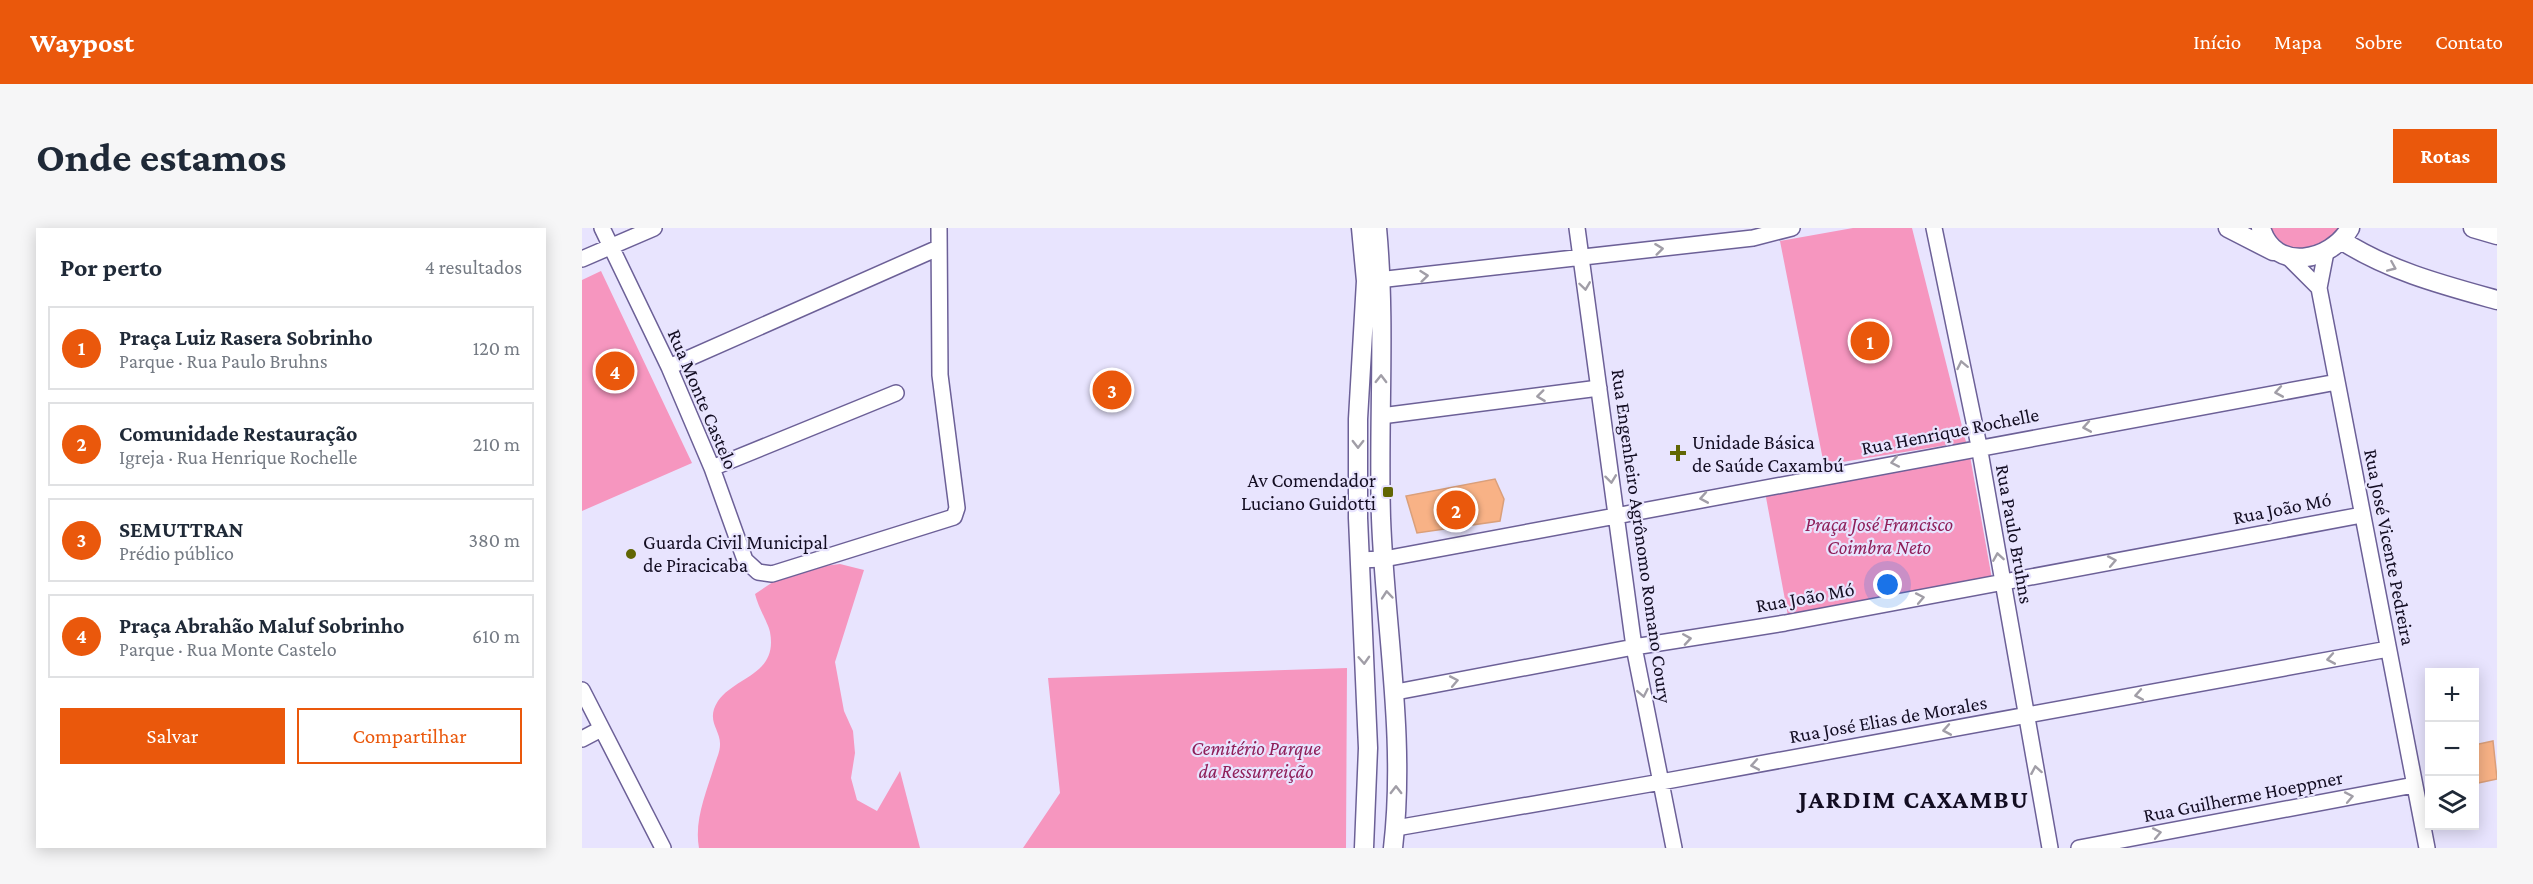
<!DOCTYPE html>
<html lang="pt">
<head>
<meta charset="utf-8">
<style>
  :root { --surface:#fff; --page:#f6f6f7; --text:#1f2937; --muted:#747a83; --line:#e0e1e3; --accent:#ea580c }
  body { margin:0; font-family:"Crimson Pro",serif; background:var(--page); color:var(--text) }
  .controls { position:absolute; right:18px; bottom:18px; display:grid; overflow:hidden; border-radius:0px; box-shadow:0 3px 15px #0003 }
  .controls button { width:54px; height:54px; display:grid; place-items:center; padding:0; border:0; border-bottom:2px solid var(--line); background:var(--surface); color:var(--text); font:30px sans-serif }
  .you { position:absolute; left:1306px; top:357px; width:21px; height:21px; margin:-15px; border:4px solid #fff; border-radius:50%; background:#1a73e8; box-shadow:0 0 0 9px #1a73e833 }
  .badge { display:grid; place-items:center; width:39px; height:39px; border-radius:50%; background:var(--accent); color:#fff; font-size:20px; font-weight:700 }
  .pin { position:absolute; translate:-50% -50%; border:3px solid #fff; box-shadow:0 2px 6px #0006 }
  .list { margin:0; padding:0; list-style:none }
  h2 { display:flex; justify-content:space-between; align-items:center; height:78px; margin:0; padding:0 24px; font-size:26px }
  h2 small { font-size:20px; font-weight:400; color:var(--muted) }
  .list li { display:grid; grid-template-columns:39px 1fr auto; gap:18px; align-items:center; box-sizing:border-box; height:84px; margin:0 12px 12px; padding:0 12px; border:2px solid var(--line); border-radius:0px }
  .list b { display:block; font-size:22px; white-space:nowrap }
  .list p { margin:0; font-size:20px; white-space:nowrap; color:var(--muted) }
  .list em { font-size:20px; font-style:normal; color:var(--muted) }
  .actions { display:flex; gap:12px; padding:18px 24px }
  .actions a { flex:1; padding:14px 0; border:2px solid var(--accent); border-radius:0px; text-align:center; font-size:21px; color:var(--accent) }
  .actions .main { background:var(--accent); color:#fff }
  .icon { flex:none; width:33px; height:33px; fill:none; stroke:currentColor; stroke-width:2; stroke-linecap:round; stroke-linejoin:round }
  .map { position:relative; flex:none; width:1915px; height:620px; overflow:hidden; border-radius:0px }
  header { display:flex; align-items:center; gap:36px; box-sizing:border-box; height:84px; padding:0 30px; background:var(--accent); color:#fff }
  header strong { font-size:28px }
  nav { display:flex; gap:33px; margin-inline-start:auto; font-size:21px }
  .intro { display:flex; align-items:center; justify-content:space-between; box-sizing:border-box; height:144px; padding:0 36px }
  h1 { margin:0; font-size:42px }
  .button { padding:15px 27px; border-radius:0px; background:var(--accent); color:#fff; font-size:21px; font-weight:700 }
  main { display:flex; gap:36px; padding:0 36px }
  aside { flex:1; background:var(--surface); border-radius:0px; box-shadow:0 3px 15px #0003 }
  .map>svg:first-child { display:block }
</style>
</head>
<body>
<header>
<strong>Waypost</strong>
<nav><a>Início</a><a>Mapa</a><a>Sobre</a><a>Contato</a></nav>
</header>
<div class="intro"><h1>Onde estamos</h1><a class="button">Rotas</a></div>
<main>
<aside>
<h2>Por perto<small>4 resultados</small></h2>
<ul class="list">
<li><span class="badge">1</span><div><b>Praça Luiz Rasera Sobrinho</b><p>Parque · Rua Paulo Bruhns</p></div><em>120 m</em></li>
<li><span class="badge">2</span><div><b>Comunidade Restauração</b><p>Igreja · Rua Henrique Rochelle</p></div><em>210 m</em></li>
<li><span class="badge">3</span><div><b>SEMUTTRAN</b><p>Prédio público</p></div><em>380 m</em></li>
<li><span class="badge">4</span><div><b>Praça Abrahão Maluf Sobrinho</b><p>Parque · Rua Monte Castelo</p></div><em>610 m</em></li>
</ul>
<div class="actions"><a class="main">Salvar</a><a>Compartilhar</a></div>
</aside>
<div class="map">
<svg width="1915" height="620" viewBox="0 0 1915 620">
  <rect width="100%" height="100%" fill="#e8e4fe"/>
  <path fill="#f696bf" d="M1271,0H1330L1384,214L1242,237L1198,13Z
    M1686,0H1762C1730,26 1715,35 1686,0Z
    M19,43L110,235L0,283V52Z
    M1388,228L1410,351L1206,388L1183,264Z
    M258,336L282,342L253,434L262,483L271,503L273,525L269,550L275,572L295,583L318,543L338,620H117C112,593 124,565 132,539C134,532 138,524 138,517C139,502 123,493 136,473C154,448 196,447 188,404C186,395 176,379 173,366L209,342Z
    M765,440L764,620H441L478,565L466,450Z"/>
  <path fill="#f8b286" stroke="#da9f7a" stroke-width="1.5" d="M913,251L922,271L918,293L835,305L824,268Z
    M1911,513L1915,551L1896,555L1892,517Z"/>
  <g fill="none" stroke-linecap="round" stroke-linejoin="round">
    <g stroke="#6c6097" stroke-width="18">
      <path id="minor" d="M20,0L87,139L130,240L163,332L176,344L190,346L372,289L375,280L358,147L357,0
        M995,0L1052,419L1092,620
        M1352,0L1397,218L1468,620
        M1744,24L1737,60L1845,620
        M1707,30L1737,60
        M0,31L72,0
        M787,53L1171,10L1210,0
        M87,139L356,20
        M799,188L1017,160
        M130,240L314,165
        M777,332L802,331L1755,154
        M0,462L81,620
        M814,464L1052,419L1203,395L1780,287
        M0,511L19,501
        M814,600L1079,554L1806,421
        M1497,620L1832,557"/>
    </g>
    <g stroke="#6c6097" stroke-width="21">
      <path id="major" d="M779,0L784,53L776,191V290L786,520L782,620
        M795,0C804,96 796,193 799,290C803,400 824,509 811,620
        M1646,0L1691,23
        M1679,0C1692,45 1749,34 1768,0
        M1891,0L1915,7
        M1759,12C1807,43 1861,57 1915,72"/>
    </g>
    <use href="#minor" stroke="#fff" stroke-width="15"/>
    <use href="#major" stroke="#fff" stroke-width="18"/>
  </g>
  <defs><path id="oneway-chevron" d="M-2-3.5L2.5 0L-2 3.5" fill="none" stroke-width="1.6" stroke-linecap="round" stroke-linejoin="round" transform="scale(1.5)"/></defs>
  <g stroke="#a19ea7">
    <use href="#oneway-chevron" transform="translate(1077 21) rotate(-7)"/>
    <use href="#oneway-chevron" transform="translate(1810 39) rotate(23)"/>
    <use href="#oneway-chevron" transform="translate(842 48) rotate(-6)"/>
    <use href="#oneway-chevron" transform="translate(1003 58) rotate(82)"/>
    <use href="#oneway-chevron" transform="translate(1380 137) rotate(-102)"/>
    <use href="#oneway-chevron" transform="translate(799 151) rotate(-89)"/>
    <use href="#oneway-chevron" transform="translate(1697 164) rotate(170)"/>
    <use href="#oneway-chevron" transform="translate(959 168) rotate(173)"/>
    <use href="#oneway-chevron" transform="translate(1505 199) rotate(170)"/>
    <use href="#oneway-chevron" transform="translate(776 216) rotate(90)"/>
    <use href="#oneway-chevron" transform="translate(1313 234) rotate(169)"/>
    <use href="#oneway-chevron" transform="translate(1029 251) rotate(83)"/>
    <use href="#oneway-chevron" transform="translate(1122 270) rotate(170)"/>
    <use href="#oneway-chevron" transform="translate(1416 329) rotate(-99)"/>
    <use href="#oneway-chevron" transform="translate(1530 333) rotate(-11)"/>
    <use href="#oneway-chevron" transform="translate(805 367) rotate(-95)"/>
    <use href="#oneway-chevron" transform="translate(1338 370) rotate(-11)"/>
    <use href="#oneway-chevron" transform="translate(1105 411) rotate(-9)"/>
    <use href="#oneway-chevron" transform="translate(1749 431) rotate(170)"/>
    <use href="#oneway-chevron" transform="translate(782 432) rotate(87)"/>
    <use href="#oneway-chevron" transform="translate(872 453) rotate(-11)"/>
    <use href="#oneway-chevron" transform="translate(1061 465) rotate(79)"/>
    <use href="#oneway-chevron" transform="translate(1557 467) rotate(170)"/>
    <use href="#oneway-chevron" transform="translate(1365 502) rotate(170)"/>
    <use href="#oneway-chevron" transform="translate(1173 537) rotate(170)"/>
    <use href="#oneway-chevron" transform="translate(1454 542) rotate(-100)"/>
    <use href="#oneway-chevron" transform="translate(814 562) rotate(-90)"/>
    <use href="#oneway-chevron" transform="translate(1767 569) rotate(-11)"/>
    <use href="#oneway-chevron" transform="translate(1575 605) rotate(-11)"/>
  </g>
  <g fill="#616604" stroke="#e8e4fe" stroke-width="2">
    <path d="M1093 216h6v6h6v6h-6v6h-6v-6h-6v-6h6z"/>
    <rect x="800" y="258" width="12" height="12" rx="3"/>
    <circle cx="49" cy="326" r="6"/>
  </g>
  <g text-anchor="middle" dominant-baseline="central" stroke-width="4.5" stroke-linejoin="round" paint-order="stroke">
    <g font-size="20" fill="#130d22" stroke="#e8e4fe">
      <text transform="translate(121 171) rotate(67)">Rua Monte Castelo</text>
      <text transform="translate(1368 203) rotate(-11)">Rua Henrique Rochelle</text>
      <text transform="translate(1700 280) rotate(-11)">Rua João Mó</text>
      <text transform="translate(1433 306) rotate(80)">Rua Paulo Bruhns</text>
      <text transform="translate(1060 308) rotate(82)">Rua Engenheiro Agrônomo Romano Coury</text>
      <text transform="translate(1808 319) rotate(79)">Rua José Vicente Pedreira</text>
      <text transform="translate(1223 369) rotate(-10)">Rua João Mó</text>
      <text transform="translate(1306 491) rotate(-10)">Rua José Elias de Morales</text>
      <text transform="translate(1661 568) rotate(-11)">Rua Guilherme Hoeppner</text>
    </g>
    <g font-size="20" fill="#130d22" stroke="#e8e4fe" text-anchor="start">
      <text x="1110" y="214">Unidade Básica<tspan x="1110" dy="23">de Saúde Caxambú</tspan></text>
      <text x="794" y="252" text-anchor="end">Av Comendador<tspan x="794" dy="23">Luciano Guidotti</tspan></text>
      <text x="61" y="314">Guarda Civil Municipal<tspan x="61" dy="23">de Piracicaba</tspan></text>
    </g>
    <g font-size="20" font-style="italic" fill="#8e1e59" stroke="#e8e4fe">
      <text x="1297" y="296">Praça José Francisco<tspan x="1297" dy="23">Coimbra Neto</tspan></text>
      <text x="674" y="520">Cemitério Parque<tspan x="674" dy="23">da Ressurreição</tspan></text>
    </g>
    <g font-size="26" font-weight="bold" letter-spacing="1.5" fill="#130d22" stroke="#e8e4fe">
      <text x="1332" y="571">JARDIM CAXAMBU</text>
    </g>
  </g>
</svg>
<div class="controls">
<button>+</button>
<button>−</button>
<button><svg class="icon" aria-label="layers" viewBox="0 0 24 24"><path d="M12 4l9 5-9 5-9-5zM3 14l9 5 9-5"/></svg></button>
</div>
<div class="you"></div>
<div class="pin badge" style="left:1288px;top:113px">1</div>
<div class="pin badge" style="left:874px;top:282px">2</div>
<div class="pin badge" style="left:530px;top:162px">3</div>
<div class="pin badge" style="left:33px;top:143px">4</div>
</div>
</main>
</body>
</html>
